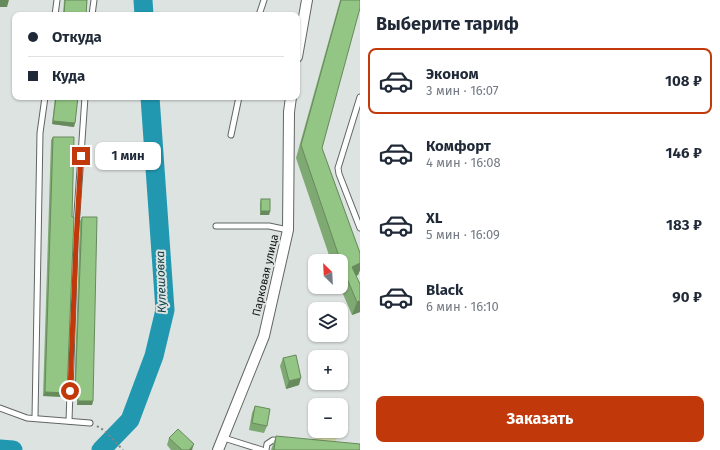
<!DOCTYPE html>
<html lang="ru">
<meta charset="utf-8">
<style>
body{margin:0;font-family:"Fira Sans",sans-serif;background:#f2f2f3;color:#1f2937;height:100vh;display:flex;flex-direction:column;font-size:15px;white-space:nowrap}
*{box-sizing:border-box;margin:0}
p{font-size:13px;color:#747a83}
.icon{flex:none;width:22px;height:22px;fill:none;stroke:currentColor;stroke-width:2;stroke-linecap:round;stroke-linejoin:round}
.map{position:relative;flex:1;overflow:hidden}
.panel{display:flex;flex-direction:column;background:#fff;width:360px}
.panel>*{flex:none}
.banner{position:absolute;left:12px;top:12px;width:288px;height:88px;border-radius:8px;box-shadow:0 1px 3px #0004;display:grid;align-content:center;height:88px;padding:0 16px;background:#fff}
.needle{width:26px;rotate:336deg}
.fabs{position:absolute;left:308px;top:254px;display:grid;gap:8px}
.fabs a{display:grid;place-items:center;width:40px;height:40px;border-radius:8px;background:#fff;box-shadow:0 1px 3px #0004;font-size:20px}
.end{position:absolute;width:18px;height:18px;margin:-9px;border:5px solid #c1390a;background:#fff;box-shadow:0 0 0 2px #fff}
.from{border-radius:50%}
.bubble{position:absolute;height:28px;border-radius:8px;background:#fff;box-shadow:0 1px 3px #0004;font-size:13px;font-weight:700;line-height:28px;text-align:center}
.banner b{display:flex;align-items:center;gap:14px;height:38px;font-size:15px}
.banner b+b{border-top:1px solid #e0e1e3}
.banner i{width:10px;height:10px;background:#1f2937}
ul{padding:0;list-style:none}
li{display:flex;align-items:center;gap:12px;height:66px;margin:0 8px 6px;padding:0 8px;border:2px solid transparent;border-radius:8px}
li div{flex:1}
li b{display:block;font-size:15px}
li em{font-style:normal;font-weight:700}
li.current{border-color:#c1390a}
li>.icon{width:36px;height:36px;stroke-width:1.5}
h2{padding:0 16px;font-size:18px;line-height:48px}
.cta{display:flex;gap:8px;margin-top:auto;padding:8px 16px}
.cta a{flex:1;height:46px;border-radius:8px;background:#c1390a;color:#fff;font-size:16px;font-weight:700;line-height:46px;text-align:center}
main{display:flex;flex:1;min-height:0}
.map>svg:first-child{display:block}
.green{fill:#d4d9a6}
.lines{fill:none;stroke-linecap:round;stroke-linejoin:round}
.river{stroke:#2198b0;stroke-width:19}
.service-casing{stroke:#616664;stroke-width:7}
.minor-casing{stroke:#616664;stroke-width:12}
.path{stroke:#7f8381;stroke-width:2;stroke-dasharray:2 3;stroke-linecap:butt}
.service{stroke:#fff;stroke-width:5}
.minor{stroke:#fff;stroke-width:10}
.wall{fill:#7ea972}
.shaded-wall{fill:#678a5c}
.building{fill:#93c584;stroke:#678a5c}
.route{stroke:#c1390a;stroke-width:5}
.labels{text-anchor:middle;stroke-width:4;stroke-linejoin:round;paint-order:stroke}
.street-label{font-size:11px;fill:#0e100f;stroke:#dde3e0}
.water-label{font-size:12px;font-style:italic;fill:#0c3e48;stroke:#dde3e0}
</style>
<main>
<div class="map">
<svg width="360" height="450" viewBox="0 0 360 450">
<rect width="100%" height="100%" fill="#dde3e0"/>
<polygon class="green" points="315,430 315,431 337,431 336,444 314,442"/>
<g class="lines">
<g class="river">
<polyline points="143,0 144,15"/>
<polyline points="0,449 13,450"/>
<polyline points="101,450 130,420 154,356 165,310 150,97"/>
</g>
<defs>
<g id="service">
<polyline points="55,15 57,0"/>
<polyline points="92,15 94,0"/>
<polyline points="259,15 264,0"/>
<polyline points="360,97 338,168 339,174 360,228"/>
<polyline points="231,135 239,97"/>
<polyline points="216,226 269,226 288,230"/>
<polyline points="0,408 27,418 90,423"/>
<polyline points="35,418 40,133 45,97"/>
<polyline points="69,421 75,242 85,97"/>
<polyline points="224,438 262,450"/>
<polyline points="266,450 267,444 273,440 280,441"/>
</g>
<g id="minor">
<polyline points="297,57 307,0"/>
<polyline points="218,450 264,336 288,230 289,112 291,97"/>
</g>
</defs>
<use href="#service" class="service-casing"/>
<use href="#minor" class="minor-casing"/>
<polyline class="path" points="97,426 105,431 123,450"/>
<use href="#service" class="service"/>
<use href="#minor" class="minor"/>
</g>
<g class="wall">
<polygon points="64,0 87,0 86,15 63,15"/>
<polygon points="340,0 360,0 322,148 360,253 360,270 358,275 356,276 360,284 360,312 352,315 340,287 341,287 341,261 331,261 296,158"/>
<polygon points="55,97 78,97 74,127 52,124"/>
<polygon points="53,137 67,393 66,397 43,396 51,140"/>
<polygon points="261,199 270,211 269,215 260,215 260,203"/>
<polygon points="82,217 93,401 92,405 77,405 77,397 74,397 80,221"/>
<polygon points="283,358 299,385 286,389 280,366"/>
<polygon points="255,406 267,426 264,433 249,430 252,413"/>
<polygon points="276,436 360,450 271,450"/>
<polygon points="169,438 192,450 171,450 167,445"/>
</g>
<g class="shaded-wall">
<polygon points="0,0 9,0 7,7 0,7"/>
<polygon points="53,121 75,123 74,127 52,124"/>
<polygon points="261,211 270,211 269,215 260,215"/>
<polygon points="360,263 360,270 358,275 347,280 352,267"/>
<polygon points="360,301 360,312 352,315 357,302"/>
<polygon points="301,378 299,385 286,389 289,381"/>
<polygon points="45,392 67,393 66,397 43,396"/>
<polygon points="75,393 78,393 77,397 74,397"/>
<polygon points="78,401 93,401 92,405 77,405"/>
<polygon points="194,444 192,450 189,450"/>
</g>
<g class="building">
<polygon points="65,0 87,0 86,15 64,15"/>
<polygon points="341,0 360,0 360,8 322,148 360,253 360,263 352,267 360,284 360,301 357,302 345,274 301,145"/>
<polygon points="56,97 78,97 75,123 53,121"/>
<polygon points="53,137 74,137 72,217 74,217 67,393 45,392"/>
<rect x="261" y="199" width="9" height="12"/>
<polygon points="82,217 97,217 93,401 78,401 78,393 75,393"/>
<polygon points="296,355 301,378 289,381 283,358"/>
<polygon points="255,406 270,409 267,426 252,423"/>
<polygon points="178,429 194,444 189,450 182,450 169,438"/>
<polygon points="276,436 360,444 360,450 274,450"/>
</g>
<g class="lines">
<polyline class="route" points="70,391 76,242 81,156"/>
</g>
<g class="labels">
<g class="street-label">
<text transform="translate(265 275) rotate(-77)" y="4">Парковая улица</text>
</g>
<g class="water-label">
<text transform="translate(161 282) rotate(-92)" y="4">Кулешовка</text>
</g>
</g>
</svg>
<div class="fabs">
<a><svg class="needle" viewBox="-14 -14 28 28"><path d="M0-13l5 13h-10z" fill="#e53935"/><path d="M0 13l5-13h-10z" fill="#747a83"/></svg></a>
<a><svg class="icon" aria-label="layers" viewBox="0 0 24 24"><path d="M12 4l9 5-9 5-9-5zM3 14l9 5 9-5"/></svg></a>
<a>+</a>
<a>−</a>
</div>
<i class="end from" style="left:70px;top:391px"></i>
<i class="end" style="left:81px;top:156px"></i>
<div class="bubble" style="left:95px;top:142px;width:66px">1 мин</div>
<div class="banner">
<b><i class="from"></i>Откуда</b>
<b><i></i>Куда</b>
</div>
</div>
<section class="panel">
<h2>Выберите тариф</h2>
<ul>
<li class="current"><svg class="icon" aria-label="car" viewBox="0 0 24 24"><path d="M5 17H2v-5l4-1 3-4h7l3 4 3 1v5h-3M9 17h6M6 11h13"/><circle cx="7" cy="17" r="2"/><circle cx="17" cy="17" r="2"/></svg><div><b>Эконом</b><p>3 мин · 16:07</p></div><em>108 ₽</em></li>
<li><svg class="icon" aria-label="car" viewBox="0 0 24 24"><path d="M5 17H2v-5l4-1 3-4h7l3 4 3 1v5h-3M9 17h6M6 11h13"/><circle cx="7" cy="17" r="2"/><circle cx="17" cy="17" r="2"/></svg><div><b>Комфорт</b><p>4 мин · 16:08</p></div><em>146 ₽</em></li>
<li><svg class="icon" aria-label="car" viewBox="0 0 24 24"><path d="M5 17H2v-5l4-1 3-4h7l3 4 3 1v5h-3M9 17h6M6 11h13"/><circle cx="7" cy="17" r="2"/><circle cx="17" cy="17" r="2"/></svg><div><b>XL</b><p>5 мин · 16:09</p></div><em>183 ₽</em></li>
<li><svg class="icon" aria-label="car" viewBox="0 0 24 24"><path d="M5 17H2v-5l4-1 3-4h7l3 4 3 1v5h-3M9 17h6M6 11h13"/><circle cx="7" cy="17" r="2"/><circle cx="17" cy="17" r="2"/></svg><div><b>Black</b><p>6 мин · 16:10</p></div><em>90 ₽</em></li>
</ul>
<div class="cta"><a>Заказать</a></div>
</section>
</main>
